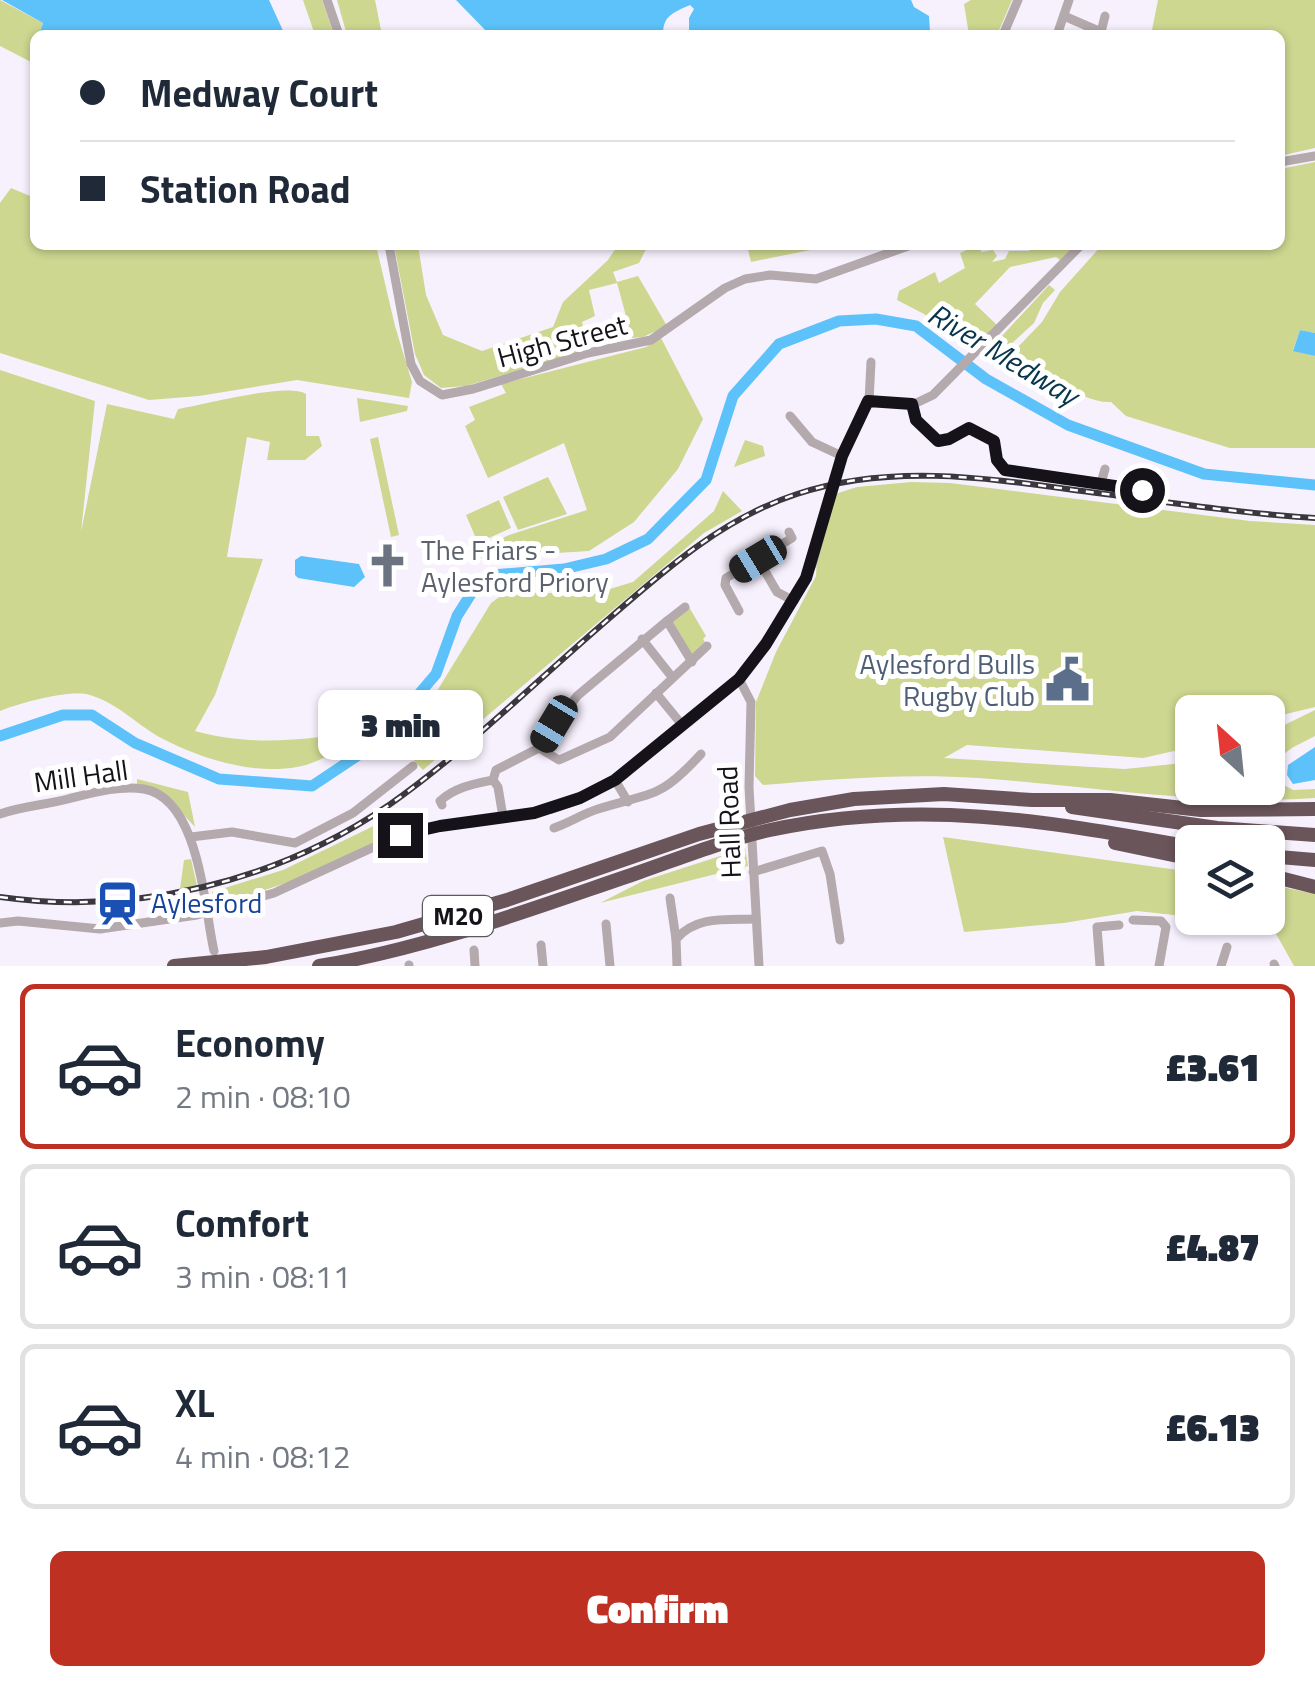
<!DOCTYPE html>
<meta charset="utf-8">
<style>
body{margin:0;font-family:"Titillium Web",sans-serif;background:#f2f2f3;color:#1f2937;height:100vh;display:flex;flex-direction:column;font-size:38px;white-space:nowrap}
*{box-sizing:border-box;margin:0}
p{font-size:32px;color:#747a83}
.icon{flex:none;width:55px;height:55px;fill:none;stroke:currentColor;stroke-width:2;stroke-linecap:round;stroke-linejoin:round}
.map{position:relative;height:966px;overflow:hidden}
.drawer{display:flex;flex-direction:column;background:#fff;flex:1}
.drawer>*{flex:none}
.guide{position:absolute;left:30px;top:30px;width:1255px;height:220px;border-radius:15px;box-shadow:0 2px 8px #0004;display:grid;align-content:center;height:220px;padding:0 50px;background:#fff}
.needle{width:65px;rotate:333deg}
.controls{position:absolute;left:1175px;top:695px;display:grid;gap:20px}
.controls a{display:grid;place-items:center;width:110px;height:110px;border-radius:15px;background:#fff;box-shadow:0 2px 8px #0004;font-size:50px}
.end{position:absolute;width:45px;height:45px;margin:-22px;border:12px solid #151219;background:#fff;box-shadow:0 0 0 5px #fff}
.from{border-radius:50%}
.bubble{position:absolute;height:70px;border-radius:15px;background:#fff;box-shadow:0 2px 8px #0004;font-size:32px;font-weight:800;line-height:70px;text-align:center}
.car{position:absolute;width:30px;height:60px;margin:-30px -15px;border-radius:12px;box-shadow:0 0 8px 2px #0007;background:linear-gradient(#222 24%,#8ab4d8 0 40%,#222 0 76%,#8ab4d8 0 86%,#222 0)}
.guide b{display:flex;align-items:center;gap:35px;height:95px;font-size:38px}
.guide b+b{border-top:2px solid #e0e1e3}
.guide i{width:25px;height:25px;background:#1f2937}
ul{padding:18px 0 0;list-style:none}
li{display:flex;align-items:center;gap:30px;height:165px;margin:0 20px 15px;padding:0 30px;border:5px solid #e0e1e3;border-radius:15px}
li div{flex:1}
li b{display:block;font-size:38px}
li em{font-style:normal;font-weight:800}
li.selected{border-color:#bd3022}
li>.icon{width:90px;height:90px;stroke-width:1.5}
.action{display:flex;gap:20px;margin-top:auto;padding:20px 50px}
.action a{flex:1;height:115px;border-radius:15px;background:#bd3022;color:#fff;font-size:40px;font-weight:800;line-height:115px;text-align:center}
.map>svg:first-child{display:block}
.green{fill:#cdd790}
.water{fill:#5cc2f9}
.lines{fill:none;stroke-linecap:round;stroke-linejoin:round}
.river{stroke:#5cc2f9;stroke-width:11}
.minor{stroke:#b4a9ac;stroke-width:9}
.highway{stroke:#6a555a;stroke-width:14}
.rail-casing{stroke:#3a373f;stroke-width:6}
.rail{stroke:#fff;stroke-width:2.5;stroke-dasharray:8;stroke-linecap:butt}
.route{stroke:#151219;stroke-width:12}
.labels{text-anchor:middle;stroke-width:10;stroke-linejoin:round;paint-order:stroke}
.shield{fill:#fff;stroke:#5b595e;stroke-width:2.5}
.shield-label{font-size:25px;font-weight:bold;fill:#151219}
.street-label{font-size:28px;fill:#151219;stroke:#fff}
.worship-label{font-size:28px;fill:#5b616d;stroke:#fff;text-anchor:start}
.service-label{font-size:28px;fill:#4e5e75;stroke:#fff;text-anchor:end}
.transit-label{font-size:28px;fill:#164399;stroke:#fff;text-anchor:start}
.water-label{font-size:30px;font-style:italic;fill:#07354b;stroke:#fff}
</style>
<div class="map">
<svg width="1315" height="966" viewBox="0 0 1315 966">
<rect width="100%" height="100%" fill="#f7f1fe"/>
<g class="green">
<polygon points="0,0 43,23 39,35 35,35 35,64 0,46"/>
<polygon points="303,0 322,0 334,35 315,35"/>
<polygon points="337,0 375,0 382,35 347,35"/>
<polygon points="971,0 1012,0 997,35 969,35 964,4"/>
<polygon points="1158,0 1315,0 1315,148 1280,156 1280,35 1151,35"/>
<path d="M 1315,162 L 1315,333 L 1300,330 L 1293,350 L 1315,356 L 1315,448 L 1230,448 L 1126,416 L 1111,402 C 1081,404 1038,368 1015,350 L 1042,322 L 1060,292 L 1102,245 L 1280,245 L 1280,169 Z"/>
<polygon points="11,188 35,198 35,245 376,245 395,326 412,382 409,398 297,380 199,396 149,400 0,353 0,203"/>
<polygon points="394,245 418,245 426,295 443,335 482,351 553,327 563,302 608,260 618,245 648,245 639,263 613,272 617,282 638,276 667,326 643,337 632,338 617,283 589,290 595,316 582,322 588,349 466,386 441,388 424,375 415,354"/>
<polygon points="747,245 835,245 751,262"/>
<polygon points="1034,245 1071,248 1075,245 1060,260 1056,257 1010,267 975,304 997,325 973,350 924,314 897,300 899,291 935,272 939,283 965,268 960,253 976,246 982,252 993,250 997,256 992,262 1005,259 1009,251 1029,251"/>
<polygon points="1049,285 1055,290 1043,303 1034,323 1009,346 1001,337"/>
<polygon points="661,338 703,419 678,469 634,522 589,551 475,558 473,552 509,535 587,510 564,443 488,478 465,426 475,420 469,407 506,393 501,384 646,347"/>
<path d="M 0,370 L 95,401 L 81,532 L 107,404 L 174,419 L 178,409 C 204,405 286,382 306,394 L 306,436 L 319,436 L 322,446 L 305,460 L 267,460 L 270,442 L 247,437 L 227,557 L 263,559 L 215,695 L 195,731 C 255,748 313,739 373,729 C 349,742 325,762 297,767 C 253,775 202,759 163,739 C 138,726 118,703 90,695 C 70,689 20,703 0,711 Z"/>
<polygon points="357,398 408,406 407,411 360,422"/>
<polygon points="378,437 399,535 391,537 370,439"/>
<polygon points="745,440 763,446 765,456 734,467"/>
<polygon points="548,477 567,514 518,530 503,497"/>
<path d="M 911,482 L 950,483 L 1250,521 L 1315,525 L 1315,707 L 1282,715 L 1268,723 L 1268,712 L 1192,712 L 1192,747 L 1143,758 L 967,745 L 944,758 L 1125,769 L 1192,762 L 1192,788 L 1268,788 L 1268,733 L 1315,710 L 1315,736 C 1291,749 1271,753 1282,784 L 1293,790 L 1315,789 L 1315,798 C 1201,806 1091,786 978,778 C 906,773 834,779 763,785 L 755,776 L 756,702 L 776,652 L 816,576 L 817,557 L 832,495 L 857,487 Z"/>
<polygon points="723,491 742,511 704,533 423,770 402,748 491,603 506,592 593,594 633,582 714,511"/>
<polygon points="499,500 511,528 478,543 466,515"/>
<polygon points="689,607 706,636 703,639 705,642 692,656 672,622"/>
<polygon points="137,779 188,792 195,827 165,795 137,784"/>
<polygon points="392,817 399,833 292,881 219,905 212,897 212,892 283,870"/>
<polygon points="943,837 1192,872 1192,917 1137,911 1064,923 964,932"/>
<polygon points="745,848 748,866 600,903 643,881"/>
<polygon points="191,859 197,886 180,889 184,860"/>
<polygon points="1268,884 1315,894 1315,966 1294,966 1275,932 1274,901 1268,898"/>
</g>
<g class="water">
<polygon points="2,0 269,0 285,35 39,35 43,23"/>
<path d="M 456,0 L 911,0 L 914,7 L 929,16 L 930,32 L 927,35 L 672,35 L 689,31 L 689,18 L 694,9 L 690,5 C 672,13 663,16 663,35 L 490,35 Z"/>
<polygon points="1300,330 1315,333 1315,356 1293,351"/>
<polygon points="301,556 359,564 365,577 354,587 298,578 295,575 295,560"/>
<polygon points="1315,747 1315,780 1293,784 1287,775 1288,765"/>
</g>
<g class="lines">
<polyline class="river" points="0,736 63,715 92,715 135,743 219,779 312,786 378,742 436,674 457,616 476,586 492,575 564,569 606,559 648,539 706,480 733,396 779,344 839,321 876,319 916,326 986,379 1068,425 1204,474 1315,485"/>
<g class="minor">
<polyline points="327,0 339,35"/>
<polyline points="1064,16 1101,32 1100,35"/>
<polyline points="1101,32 1105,16"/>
<polyline points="1003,35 1018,0"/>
<polyline points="1057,35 1069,0"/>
<polyline points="1280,162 1315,156"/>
<polyline points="389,245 411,364 420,381 442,395 473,389 588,353 651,340 725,288 745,279 770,275 816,279 911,245"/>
<polyline points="869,401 912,405 933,395 1081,245"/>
<polyline points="912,405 915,421 937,441 949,439 969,428 994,441 997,461 1005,469 1101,483 1105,469"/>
<polyline points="790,416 812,442 842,456"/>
<polyline points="1101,483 1142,490 1145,482"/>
<polyline points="758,559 777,592 794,601"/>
<polyline points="739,611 725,585 726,578 792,538 789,532"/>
<polyline points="667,621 685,607"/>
<polyline points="642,639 672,677"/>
<polyline points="739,679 751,702 749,787 759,966"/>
<polyline points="656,693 683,726"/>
<polyline points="539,748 559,760 610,737 707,646"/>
<polyline points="615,780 628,802"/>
<path d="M 442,805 L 440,801 C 455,787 474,784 493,780"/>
<path d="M 0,814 C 22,806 45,805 68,799 C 92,793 119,785 144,789 C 200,799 204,908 214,951"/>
<polyline points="503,817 498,787 493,780 496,770 539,748 577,696 667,621 692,662"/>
<path d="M 554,828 C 569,823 582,814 598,809 C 652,792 659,800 701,754"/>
<polyline points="191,837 232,832 295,843 353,813 413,766"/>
<polyline points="753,872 822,851 830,874 840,940"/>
<polyline points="670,898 676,939"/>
<polyline points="1133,920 1161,921 1166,927 1159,966"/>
<polyline points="0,923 18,921 100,929 197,915 274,893 400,835 440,826 552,809 581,799 615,780 739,679 794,601 812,565 842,456 869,401 871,362"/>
<polyline points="606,924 610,966"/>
<polyline points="541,945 543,966"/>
<polyline points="474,950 475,966"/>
<polyline points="1274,964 1275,966"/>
<polyline points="409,965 409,966"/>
<path d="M 677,966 L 676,939 C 697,915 727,920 756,919"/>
<polyline points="1100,966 1097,927 1119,925"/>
<polyline points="1221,966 1227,947"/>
</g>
<g class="highway">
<polyline points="1072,807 1217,828 1315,835"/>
<polyline points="1115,843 1192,859"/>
<polyline points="1268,856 1315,860"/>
<polyline points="1268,875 1315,887"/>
<polyline points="174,966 266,957 396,932 507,900 699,834 790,810 854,799 944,794 1032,800 1110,800 1201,810 1315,809"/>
<path d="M 319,966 C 429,948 534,908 640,872 C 683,857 726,840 770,830 C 919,798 1046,821 1192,847"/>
</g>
<defs>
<path id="rail" d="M 0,897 C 136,916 276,882 389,805 C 463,753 529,688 597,629 C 658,576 718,520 797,494 C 888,464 981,477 1074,490 C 1154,500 1234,513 1315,518"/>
</defs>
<use href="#rail" class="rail-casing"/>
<use href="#rail" class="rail"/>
</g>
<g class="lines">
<polyline class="route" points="400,835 440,826 534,813 580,798 615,780 739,679 766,644 806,578 842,456 868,401 912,404 916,420 938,441 949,439 969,428 994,441 997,460 1005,470 1142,490"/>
</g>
<defs>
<symbol id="church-bare" viewBox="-9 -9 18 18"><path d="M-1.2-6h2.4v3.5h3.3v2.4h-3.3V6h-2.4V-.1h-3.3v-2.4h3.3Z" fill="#6b7280" stroke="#fff" stroke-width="2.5" paint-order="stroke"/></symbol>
<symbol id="civic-bare" viewBox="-9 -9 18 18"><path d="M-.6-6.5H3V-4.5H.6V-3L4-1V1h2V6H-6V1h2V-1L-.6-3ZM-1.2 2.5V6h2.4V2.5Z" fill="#5c6f8a" stroke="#fff" stroke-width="2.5" paint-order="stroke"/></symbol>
<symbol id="station-bare" viewBox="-9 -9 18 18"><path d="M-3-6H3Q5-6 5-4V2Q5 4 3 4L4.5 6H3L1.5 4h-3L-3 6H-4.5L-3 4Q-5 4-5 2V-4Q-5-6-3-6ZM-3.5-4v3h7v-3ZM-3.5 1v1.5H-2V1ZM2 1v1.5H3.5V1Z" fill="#1a4fb4" stroke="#fff" stroke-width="2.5" paint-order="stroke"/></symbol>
</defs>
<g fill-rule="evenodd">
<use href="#church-bare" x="356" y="534" width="63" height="63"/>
<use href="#civic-bare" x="1036" y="648" width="63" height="63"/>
<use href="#station-bare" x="86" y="872" width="63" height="63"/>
</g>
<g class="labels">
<rect class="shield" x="423" y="896" width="70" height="40" rx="8"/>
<g class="shield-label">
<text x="458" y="925">M20</text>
</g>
<g class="street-label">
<text transform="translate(562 341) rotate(-15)" y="10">High Street</text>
<text transform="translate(81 776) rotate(-8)" y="10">Mill Hall</text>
<text transform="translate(729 822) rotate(-92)" y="10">Hall Road</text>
</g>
<g class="worship-label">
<text x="421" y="560">The Friars -<tspan x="421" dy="32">Aylesford Priory</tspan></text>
</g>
<g class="service-label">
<text x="1035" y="674">Aylesford Bulls<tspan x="1035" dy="32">Rugby Club</tspan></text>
</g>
<g class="transit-label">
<text x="151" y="913">Aylesford</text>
</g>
<g class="water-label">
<text transform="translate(1003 355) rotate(31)" y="10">River Medway</text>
</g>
</g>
</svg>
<div class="controls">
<a><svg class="needle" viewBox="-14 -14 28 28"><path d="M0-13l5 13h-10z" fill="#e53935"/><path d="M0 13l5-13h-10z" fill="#747a83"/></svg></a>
<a><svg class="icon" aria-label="layers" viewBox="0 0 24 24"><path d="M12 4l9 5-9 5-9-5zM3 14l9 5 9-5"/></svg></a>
</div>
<i class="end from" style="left:1142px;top:490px"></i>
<i class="end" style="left:400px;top:835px"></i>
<div class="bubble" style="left:318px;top:690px;width:165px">3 min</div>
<i class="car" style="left:758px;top:559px;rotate:239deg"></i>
<i class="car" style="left:554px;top:724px;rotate:211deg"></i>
<div class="guide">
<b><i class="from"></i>Medway Court</b>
<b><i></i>Station Road</b>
</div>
</div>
<section class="drawer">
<ul>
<li class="selected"><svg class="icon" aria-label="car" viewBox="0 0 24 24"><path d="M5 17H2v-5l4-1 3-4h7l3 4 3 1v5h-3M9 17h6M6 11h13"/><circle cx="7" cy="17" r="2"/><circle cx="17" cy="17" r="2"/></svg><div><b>Economy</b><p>2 min · 08:10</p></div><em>£3.61</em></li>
<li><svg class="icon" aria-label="car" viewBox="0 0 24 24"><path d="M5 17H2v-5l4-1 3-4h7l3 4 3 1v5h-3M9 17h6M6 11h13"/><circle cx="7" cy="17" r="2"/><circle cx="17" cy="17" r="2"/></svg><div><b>Comfort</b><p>3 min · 08:11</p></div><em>£4.87</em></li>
<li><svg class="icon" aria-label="car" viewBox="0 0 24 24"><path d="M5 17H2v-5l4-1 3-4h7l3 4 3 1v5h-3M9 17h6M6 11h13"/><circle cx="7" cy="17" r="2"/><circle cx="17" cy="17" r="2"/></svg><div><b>XL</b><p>4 min · 08:12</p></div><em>£6.13</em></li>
</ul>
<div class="action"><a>Confirm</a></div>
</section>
